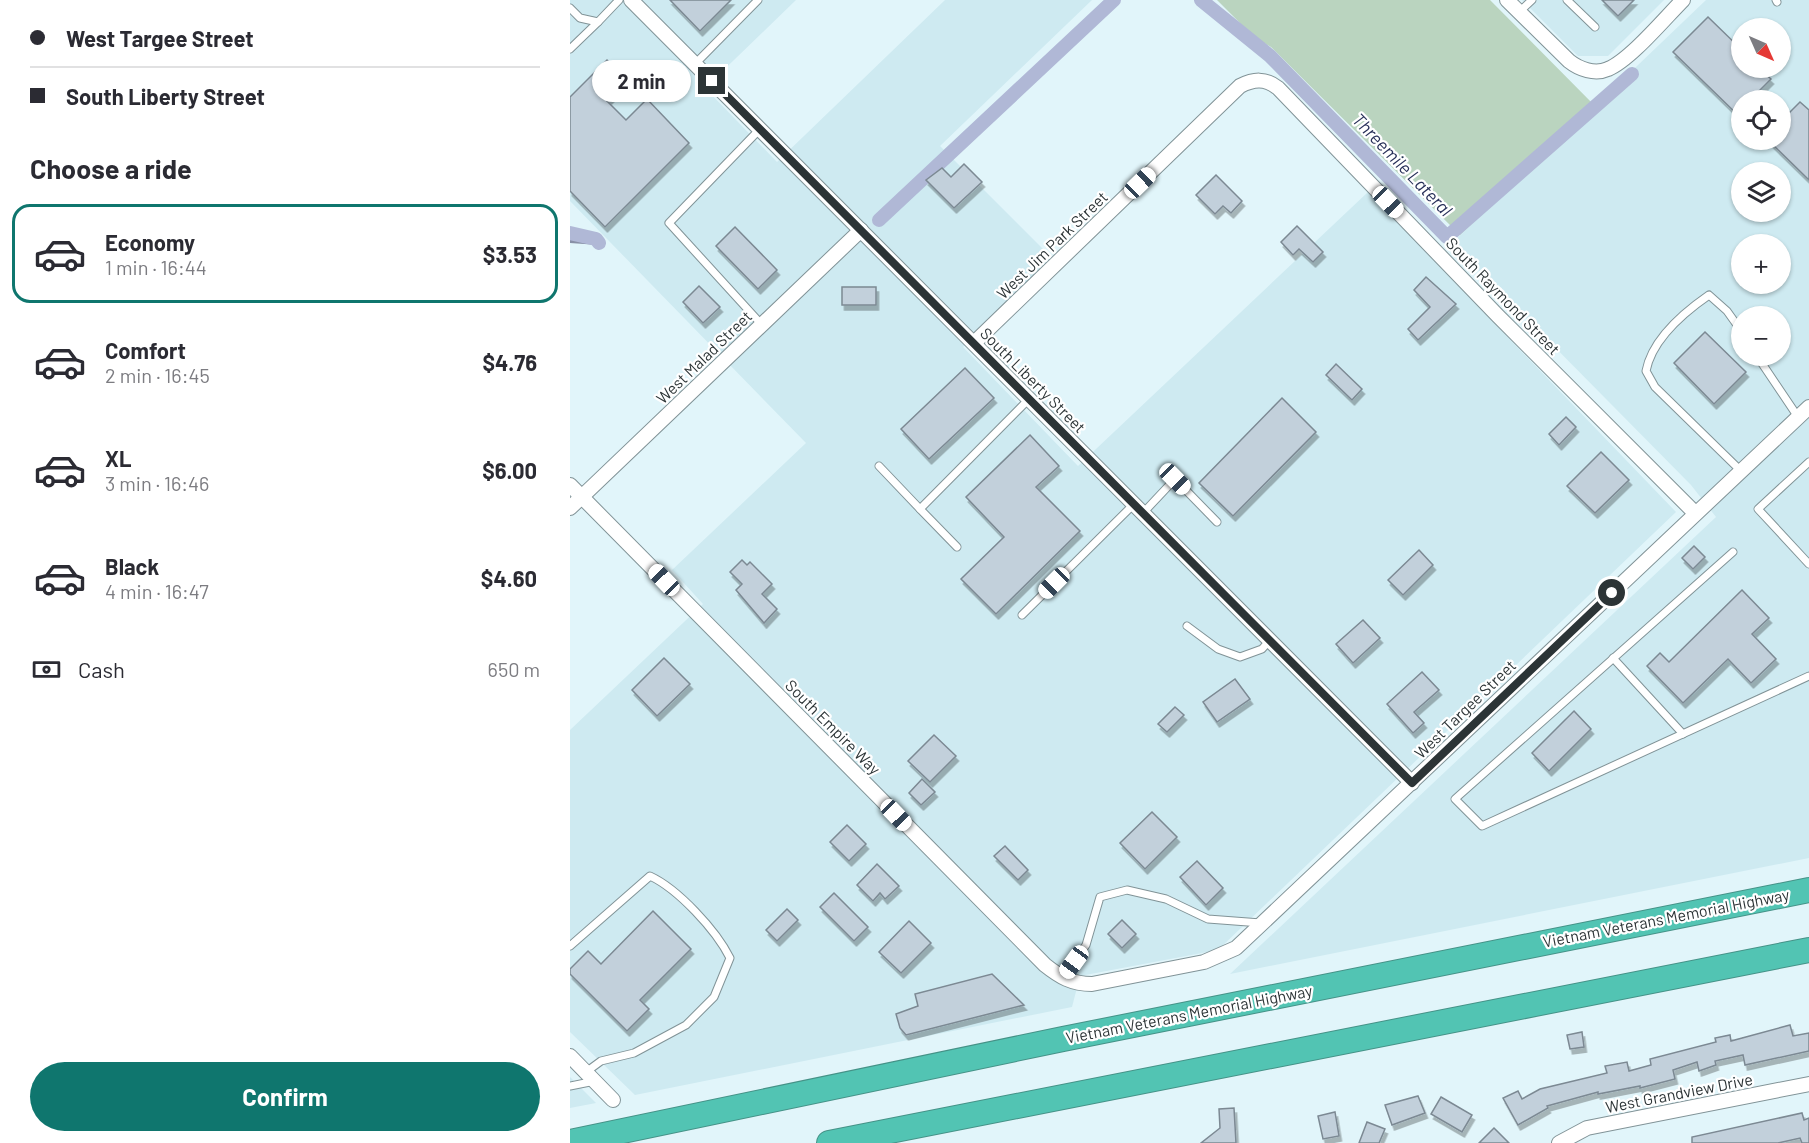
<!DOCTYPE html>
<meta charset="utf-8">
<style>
body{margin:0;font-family:Barlow,sans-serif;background:#f2f2f3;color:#2b2b33;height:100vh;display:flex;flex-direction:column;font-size:22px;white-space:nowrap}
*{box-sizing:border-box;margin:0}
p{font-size:20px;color:#7c7c81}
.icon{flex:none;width:33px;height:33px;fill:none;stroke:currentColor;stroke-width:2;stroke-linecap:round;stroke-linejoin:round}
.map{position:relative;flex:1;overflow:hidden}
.panel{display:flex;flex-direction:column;background:#fff;width:570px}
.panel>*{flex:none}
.hud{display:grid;align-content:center;height:132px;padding:0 30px;background:#fff}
.needle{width:39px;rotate:135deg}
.fabs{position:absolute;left:1161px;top:18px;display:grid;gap:12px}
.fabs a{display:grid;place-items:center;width:60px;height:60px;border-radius:50%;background:#fff;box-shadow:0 2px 4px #0004;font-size:30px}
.end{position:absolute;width:27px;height:27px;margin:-14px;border:8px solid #2c3436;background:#fff;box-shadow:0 0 0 3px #fff}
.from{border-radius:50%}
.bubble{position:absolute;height:42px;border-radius:21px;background:#fff;box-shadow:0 2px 4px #0004;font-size:20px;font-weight:700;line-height:42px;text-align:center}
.car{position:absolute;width:18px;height:36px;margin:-18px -9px;border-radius:8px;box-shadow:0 0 4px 2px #0007;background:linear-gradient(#fff 24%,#345 0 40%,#fff 0 76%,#345 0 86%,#fff 0)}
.hud b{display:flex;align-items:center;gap:21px;height:57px;font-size:22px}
.hud b+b{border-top:2px solid #e1e1e2}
.hud i{width:15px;height:15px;background:#2b2b33}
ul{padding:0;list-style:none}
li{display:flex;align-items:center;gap:18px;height:99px;margin:0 12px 9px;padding:0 18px;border:3px solid transparent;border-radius:18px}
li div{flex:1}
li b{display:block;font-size:22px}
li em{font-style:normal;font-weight:700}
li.current{border-color:#0f766e}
li>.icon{width:54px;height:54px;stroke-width:1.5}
h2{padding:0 30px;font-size:27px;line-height:72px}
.pay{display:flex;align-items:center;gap:15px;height:66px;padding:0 30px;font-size:22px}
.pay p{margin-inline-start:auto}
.action{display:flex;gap:12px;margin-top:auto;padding:12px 30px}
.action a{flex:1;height:69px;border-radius:36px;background:#0f766e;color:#fff;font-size:24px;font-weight:700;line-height:69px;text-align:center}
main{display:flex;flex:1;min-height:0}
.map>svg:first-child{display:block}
.built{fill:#ceeaf1;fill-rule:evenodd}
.green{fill:#bad4bf}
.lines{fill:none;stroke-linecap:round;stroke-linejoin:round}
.stream{stroke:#8890a6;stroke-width:4}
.canal{stroke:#b0b8d6;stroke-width:14}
.building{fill:#c2d0db;stroke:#7c8993;stroke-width:1.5;filter:url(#shadow)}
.lane-casing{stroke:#819397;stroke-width:9}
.street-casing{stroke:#819397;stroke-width:16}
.highway-casing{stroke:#459287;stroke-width:26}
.lane{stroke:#fff;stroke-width:7}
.street{stroke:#fff;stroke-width:14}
.highway{stroke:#52c4b3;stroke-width:24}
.route{stroke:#2c3436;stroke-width:8}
.labels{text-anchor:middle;stroke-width:4.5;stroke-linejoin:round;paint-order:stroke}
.street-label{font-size:16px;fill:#2c3436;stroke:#fff}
.water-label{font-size:18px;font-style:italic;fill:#283059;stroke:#fff}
</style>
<main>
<section class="panel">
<div class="hud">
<b><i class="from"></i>West Targee Street</b>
<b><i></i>South Liberty Street</b>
</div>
<h2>Choose a ride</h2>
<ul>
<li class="current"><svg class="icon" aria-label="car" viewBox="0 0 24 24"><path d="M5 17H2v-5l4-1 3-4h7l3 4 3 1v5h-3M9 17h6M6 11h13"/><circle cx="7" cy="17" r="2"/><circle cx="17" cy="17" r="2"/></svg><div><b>Economy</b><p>1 min · 16:44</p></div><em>$3.53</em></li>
<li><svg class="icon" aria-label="car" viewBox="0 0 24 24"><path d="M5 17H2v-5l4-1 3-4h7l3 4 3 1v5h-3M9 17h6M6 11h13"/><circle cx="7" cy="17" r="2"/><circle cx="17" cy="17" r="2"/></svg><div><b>Comfort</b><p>2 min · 16:45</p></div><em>$4.76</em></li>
<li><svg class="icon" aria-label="car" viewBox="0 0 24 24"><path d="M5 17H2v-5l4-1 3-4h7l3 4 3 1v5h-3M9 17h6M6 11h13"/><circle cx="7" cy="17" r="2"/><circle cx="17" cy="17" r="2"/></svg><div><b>XL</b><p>3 min · 16:46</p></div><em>$6.00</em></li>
<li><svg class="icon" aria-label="car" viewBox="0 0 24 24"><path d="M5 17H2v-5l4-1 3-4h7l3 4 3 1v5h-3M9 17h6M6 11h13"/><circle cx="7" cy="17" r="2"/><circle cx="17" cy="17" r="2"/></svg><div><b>Black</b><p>4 min · 16:47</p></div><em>$4.60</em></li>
</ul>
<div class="pay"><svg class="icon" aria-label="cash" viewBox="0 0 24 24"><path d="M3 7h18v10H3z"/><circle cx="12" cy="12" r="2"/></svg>Cash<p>650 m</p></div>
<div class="action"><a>Confirm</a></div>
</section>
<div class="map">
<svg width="1239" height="1143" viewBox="0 0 1239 1143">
<defs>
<filter id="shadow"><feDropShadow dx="2.5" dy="5" stdDeviation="0" flood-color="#0004"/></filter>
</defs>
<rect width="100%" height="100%" fill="#e1f5fa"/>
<g class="built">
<polygon points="0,0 226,0 135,88 207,162 375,0 522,0 370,146 482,258 393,347 508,466 798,192 1106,512 648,950 510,976 502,1007 65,1095 0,1032 0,730 133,604 102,570 236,443 0,201"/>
<polygon points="952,0 1094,0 1038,56 1008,56"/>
<path d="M 1136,0 L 1239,0 L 1239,858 L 660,974 L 1146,517 L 1121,485 L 882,243 ZM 1172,28 L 1210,28 L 1210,68 L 1172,68 ZM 1172,100 L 1210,100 L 1210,140 L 1172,140 ZM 1172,172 L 1210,172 L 1210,212 L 1172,212 ZM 1172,244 L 1210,244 L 1210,284 L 1172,284 ZM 1172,316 L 1210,316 L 1210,356 L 1172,356 Z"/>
<polygon points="0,1077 26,1103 0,1108"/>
</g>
<polygon class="green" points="647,0 920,0 1025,106 890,235 701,47 684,37"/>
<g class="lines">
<polyline class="stream" points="0,241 29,243"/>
<g class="canal">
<polyline points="631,0 700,56 877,237 1062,74"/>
<polyline points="309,220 544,0"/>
<polyline points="0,233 26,239 29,243"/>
</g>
</g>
<g class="building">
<polygon points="100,0 161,0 130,31"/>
<polygon points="1032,0 1064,0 1048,16"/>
<polygon points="1138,17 1172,50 1172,68 1189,68 1201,79 1180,100 1172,100 1172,119 1103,52"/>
<polygon points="37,60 58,81 37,101 56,120 77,99 119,143 35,227 0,191 0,97"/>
<polygon points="1230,102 1239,110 1239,180 1198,140 1210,140 1210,122"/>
<polygon points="394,164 412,182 384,208 356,180 372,168 381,177"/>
<polygon points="646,175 672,201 661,213 653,206 645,214 626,195"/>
<polygon points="727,226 753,252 743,262 729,249 723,255 711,242"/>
<polygon points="165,227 207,270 188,289 146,246"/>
<polygon points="856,277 886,304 848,340 838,329 860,307 844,290"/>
<polygon points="129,286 150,307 133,323 113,302"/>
<rect x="272" y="287" width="34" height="18"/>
<polygon points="1135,332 1176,372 1144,404 1104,363"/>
<polygon points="766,364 792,389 782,400 756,375"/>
<polygon points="395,368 424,398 359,459 331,429"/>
<polygon points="712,398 746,432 663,516 629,483"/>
<polygon points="996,417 1006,427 989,445 979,434"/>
<polygon points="460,435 489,466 466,487 510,531 426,614 391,579 434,537 396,497"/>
<polygon points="1031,452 1059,480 1025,513 997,486"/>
<polygon points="1124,546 1135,557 1123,569 1112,558"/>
<polygon points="849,550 863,565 833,595 818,580"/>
<polygon points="172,560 177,565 180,562 202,584 192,594 207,609 194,623 166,590 172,584 160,572"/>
<polygon points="1172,590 1199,618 1182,634 1206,659 1181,683 1158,659 1113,703 1077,666 1090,653 1099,662"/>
<polygon points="793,620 810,638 783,663 766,644"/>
<polygon points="94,658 120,684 87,716 62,690"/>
<polygon points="852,672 869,690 844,712 854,723 843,733 817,704"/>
<polygon points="665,679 680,699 647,722 633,702"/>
<polygon points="605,707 614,715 597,732 588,724"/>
<polygon points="1004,711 1021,729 979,771 962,753"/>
<polygon points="364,735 386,756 360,782 338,761"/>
<polygon points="352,779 365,792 351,805 339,793"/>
<polygon points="582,812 607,837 575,869 550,843"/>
<polygon points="277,825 296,844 279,861 260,842"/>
<polygon points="435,846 458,870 448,880 424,856"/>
<polygon points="627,861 653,888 636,905 610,877"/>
<polygon points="307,864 329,886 315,899 310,893 303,901 287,885"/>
<polygon points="264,893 298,927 284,941 250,907"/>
<polygon points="217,909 228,920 207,941 196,930"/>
<polygon points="83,911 121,949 70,1000 79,1009 57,1031 0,974 0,969 18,951 31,964"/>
<polygon points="552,920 566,934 552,948 538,934"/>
<polygon points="339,921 361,943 331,973 309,952"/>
<polygon points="422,974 454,1005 336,1035 330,1028 326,1014 348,1006 345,994"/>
<polygon points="1220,1025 1223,1036 1239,1033 1239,1051 1175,1065 1173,1055 1145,1061 1146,1065 1129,1071 1127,1062 1103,1070 1105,1079 1070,1088 1070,1086 1028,1094 1028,1092 977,1106 978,1108 948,1125 933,1098 948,1091 952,1099 970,1089 1037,1073 1035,1066 1057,1062 1059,1071 1081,1065 1080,1059 1146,1042 1145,1038 1160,1035 1161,1041"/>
<polygon points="1012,1032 1014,1047 1000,1049 997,1035"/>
<polygon points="848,1096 855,1113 822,1125 815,1105"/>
<polygon points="871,1097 902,1115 892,1132 861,1114"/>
<polygon points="664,1108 666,1143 631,1143 650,1128 649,1109"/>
<polygon points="765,1112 769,1136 753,1139 748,1116"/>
<polygon points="1232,1113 1234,1120 1239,1118 1239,1143 1232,1143 1230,1138 1208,1143 1122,1143 1122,1137"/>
<polygon points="797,1122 815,1129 809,1143 789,1143"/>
<polygon points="924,1128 939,1143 909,1143"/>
</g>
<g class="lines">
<defs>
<g id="lane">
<polyline points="997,0 1025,27"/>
<polyline points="1206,0 1207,2"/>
<polyline points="0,8 10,18 28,22 49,0"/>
<polyline points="949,12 962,0"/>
<polyline points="0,49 28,22"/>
<polyline points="125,64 188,0"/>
<polyline points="190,129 99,223 192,325"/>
<polyline points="1187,356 1228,417"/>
<polyline points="1239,462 1188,509 1239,564"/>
<polyline points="309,466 350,509 459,399"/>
<path d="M 1171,471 L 1085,387 L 1076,371 C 1082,340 1113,313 1139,295 L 1157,311 L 1172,332"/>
<polyline points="350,509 387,547"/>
<polyline points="573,513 605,479 647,522"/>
<polyline points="1163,552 885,799 912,826 1239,676"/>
<polyline points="452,615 564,504"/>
<polyline points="617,626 648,649 670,657 692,649 700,640"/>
<polyline points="1043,658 1113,734"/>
<path d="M 0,946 L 80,876 C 108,889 146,930 160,958 L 144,997 L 116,1025 L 64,1053 L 31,1061 L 16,1072"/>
<polyline points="492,979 516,945 530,897 557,890 596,899 638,919 691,923"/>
<polyline points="0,1086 25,1081"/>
</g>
<g id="street">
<polyline points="61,0 842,783"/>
<path d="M 937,0 L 999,61 C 1009,69 1025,75 1038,69 C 1060,60 1095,18 1113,0"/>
<path d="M 404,343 L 670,86 C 684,79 695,78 708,88 L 928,316 L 1125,513"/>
<path d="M 0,485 L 475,965 C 490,977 502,984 522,984 L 634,962 L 666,948 L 1239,407"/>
<polyline points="0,508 291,230"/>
<polyline points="0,1056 43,1100"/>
<polyline points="989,1143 1017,1128 1239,1084"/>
</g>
<g id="highway">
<polyline points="0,1142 493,1039 1239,890"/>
<polyline points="259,1143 1239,950"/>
</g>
</defs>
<use href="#lane" class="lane-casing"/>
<use href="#street" class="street-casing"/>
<use href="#highway" class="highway-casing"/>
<use href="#lane" class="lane"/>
<use href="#street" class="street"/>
<use href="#highway" class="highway"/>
</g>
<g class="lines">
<polyline class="route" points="142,81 842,783 1042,593"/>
</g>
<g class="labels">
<g class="street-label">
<text transform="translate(482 245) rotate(-44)" y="6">West Jim Park Street</text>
<text transform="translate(933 296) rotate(46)" y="6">South Raymond Street</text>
<text transform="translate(134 357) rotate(-44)" y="6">West Malad Street</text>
<text transform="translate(463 380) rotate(45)" y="6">South Liberty Street</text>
<text transform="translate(895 709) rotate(-44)" y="6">West Targee Street</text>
<text transform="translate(263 727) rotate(45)" y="6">South Empire Way</text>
<text transform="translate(1096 918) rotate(-11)" y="6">Vietnam Veterans Memorial Highway</text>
<text transform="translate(619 1014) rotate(-11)" y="6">Vietnam Veterans Memorial Highway</text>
<text transform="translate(1109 1093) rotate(-11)" y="6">West Grandview Drive</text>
</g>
<g class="water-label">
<text transform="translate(832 165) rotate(46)" y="6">Threemile Lateral</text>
</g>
</g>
</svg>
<div class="fabs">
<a><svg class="needle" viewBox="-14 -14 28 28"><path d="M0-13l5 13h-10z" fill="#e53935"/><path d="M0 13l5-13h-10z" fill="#7c7c81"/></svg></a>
<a><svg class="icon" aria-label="locate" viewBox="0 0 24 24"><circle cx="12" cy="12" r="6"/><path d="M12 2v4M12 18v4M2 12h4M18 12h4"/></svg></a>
<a><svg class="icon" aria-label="layers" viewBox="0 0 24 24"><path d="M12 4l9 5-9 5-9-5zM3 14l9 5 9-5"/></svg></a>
<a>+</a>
<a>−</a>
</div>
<i class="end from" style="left:1042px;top:593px"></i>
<i class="end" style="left:142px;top:81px"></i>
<div class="bubble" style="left:22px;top:60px;width:99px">2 min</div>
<i class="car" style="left:570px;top:183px;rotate:46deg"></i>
<i class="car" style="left:818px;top:202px;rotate:136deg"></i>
<i class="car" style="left:605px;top:479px;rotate:135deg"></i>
<i class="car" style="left:94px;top:580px;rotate:316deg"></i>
<i class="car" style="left:484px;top:583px;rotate:225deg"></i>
<i class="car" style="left:326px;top:815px;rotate:136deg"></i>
<i class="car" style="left:504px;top:962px;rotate:216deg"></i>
</div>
</main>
